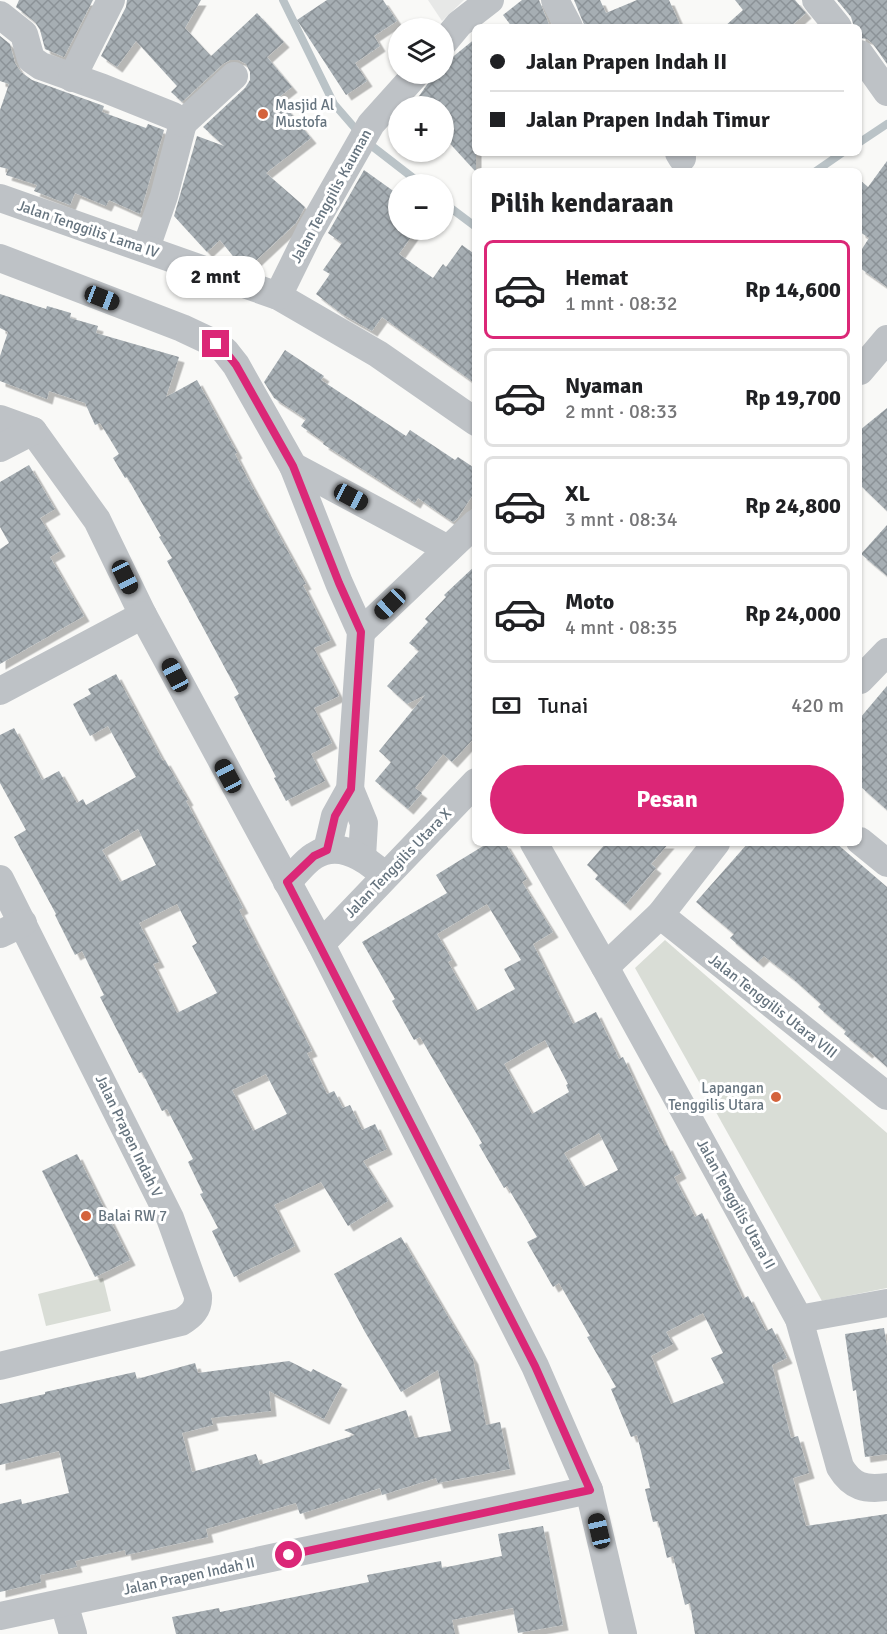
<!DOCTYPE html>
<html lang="id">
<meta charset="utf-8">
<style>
body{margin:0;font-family:Signika,sans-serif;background:#f6f6f6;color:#202124;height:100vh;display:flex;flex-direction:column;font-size:22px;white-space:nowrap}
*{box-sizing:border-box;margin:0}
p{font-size:20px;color:#757577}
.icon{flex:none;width:33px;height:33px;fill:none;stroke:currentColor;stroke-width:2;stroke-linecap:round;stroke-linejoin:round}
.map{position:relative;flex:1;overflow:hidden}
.details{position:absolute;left:472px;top:168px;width:390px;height:678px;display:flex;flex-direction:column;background:#fff;border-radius:9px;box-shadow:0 2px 4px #0004}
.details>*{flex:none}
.banner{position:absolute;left:472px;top:24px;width:390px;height:132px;border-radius:9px;box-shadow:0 2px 4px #0004;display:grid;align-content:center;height:132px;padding:0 18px;background:#fff}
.buttons{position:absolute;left:388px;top:18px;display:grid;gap:12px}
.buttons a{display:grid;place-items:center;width:66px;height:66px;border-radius:50%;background:#fff;box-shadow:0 2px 4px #0004;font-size:30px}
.end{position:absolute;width:27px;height:27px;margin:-14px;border:8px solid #db2777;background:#fff;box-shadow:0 0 0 3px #fff}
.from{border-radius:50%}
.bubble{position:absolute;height:42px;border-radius:21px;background:#fff;box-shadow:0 2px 4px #0004;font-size:20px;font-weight:800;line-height:42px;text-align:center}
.car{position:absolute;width:18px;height:36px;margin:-18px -9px;border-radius:8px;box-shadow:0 0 4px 2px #0007;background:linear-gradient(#222 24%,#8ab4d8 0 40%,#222 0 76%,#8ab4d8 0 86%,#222 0)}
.banner b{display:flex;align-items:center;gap:21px;height:57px;font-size:22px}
.banner b+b{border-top:2px solid #e0e0e0}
.banner i{width:15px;height:15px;background:#202124}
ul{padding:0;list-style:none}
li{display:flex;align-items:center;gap:18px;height:99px;margin:0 12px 9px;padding:0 6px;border:3px solid #e0e0e0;border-radius:9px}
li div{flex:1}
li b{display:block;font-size:22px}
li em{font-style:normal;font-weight:800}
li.on{border-color:#db2777}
li>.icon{width:54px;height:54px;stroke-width:1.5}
h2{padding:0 18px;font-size:27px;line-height:72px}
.pay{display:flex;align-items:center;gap:15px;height:66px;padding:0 18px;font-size:22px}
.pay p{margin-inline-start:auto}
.cta{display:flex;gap:12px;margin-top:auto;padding:12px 18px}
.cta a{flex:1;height:69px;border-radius:36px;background:#db2777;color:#fff;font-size:24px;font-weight:800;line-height:69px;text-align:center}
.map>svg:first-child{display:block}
.built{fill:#e7e8e7}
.grass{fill:#d9ddd6}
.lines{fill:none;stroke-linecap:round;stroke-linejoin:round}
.stream{stroke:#bac3c7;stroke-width:8}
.building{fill:url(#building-cross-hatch);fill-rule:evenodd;filter:url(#shadow)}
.minor{stroke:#bec2c6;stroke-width:28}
.route{stroke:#db2777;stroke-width:8}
.poi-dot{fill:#d4633c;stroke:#fff;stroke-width:2}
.labels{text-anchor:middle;stroke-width:6;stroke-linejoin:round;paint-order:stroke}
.poi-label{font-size:15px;fill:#66747f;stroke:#fff;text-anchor:start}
.street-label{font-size:15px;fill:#66747f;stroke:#fff}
</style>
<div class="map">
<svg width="887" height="1634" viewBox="0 0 887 1634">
<defs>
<pattern id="building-cross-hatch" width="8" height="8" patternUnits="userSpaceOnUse" patternTransform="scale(1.5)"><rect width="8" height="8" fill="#a6aeb3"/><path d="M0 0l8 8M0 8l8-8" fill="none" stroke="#8b9297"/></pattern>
<filter id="shadow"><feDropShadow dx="5.5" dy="5.5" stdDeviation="0" flood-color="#0004"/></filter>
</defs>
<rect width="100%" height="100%" fill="#f9f9f7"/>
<polygon class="built" points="428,0 464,0 442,21"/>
<g class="grass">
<polygon points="665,940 887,1133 887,1288 822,1301 635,968"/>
<polygon points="103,1278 111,1311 46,1326 38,1294"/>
</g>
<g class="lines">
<g class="stream">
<polyline points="283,0 334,104 360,134"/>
<polyline points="860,142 887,124"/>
<polyline points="368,143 421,184"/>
<polyline points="816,171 842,153"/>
<polyline points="444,203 476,227"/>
</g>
</g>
<g class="building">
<polygon points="19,0 93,0 64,57 45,49 40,30 35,22 16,7"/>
<polygon points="127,0 201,0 185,28 211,56 257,13 284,42 267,57 292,87 278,98 311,138 266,173 305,207 296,223 248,268 241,266 220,240 207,252 174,216 197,136 224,146 203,127 245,88 250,80 250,72 246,64 239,60 230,60 223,64 182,102 171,92 177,86 136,41 117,67 101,56 126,7"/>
<polygon points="327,0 383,0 397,21 374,36 380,46 355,63 367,81 346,95 297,20"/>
<polygon points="522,0 539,0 550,27 512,27 503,15"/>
<polygon points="574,0 600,0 606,13 637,0 669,0 681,27 585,27"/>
<polygon points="735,0 795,0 806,13 790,27 724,27 743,10"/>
<polygon points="837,0 887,0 887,64 873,44 867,39 860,38 860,27 854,27 851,17"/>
<polygon points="0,36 10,44 15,63 21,72 32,80 104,106 102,112 146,128 148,124 164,130 140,214 109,200 106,206 75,193 70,205 34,191 37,185 6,175 8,169 0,167 0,110 9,84 0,81"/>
<polygon points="476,38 476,172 444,137 444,106 412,106 431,79 438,74 444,74 444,64"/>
<polygon points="887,161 887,287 860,268 860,252 869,238 860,232 860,180 868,187"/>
<polygon points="364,170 399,195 399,230 416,230 399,254 433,278 443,264 446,267 462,245 476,255 476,384 382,317 372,331 342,314 316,294 330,274 323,270 342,243 328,233"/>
<polygon points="0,294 46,309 47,306 71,313 70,318 98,326 96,333 179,357 166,397 197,380 237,453 235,454 249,481 306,584 303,585 331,640 314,648 339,696 314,708 332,743 311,754 325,781 286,801 274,778 276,777 234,697 239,694 167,561 172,558 159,537 161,536 127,477 125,478 113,458 119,454 100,423 95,425 85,403 49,391 47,399 0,381 0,356 8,332 0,328"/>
<polygon points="285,350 324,376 321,380 406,436 410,430 455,460 458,457 476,469 476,490 457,519 453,522 418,498 415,503 323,444 324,442 301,426 306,419 274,398 264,382"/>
<polygon points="887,408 887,511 860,485 860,430"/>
<polygon points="29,465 55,509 40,518 60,551 50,557 84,616 0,664 0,549 9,543 0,527 0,482"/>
<polygon points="887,525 887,576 861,554"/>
<polygon points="476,565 476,736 452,762 443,754 415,788 422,793 408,809 375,781 391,762 379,751 425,695 407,704 387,686 419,651 409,643 428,622 425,619 446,597 444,595"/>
<path d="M 116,674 L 163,761 L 165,760 L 188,800 L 186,801 L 243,908 L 239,910 L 312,1051 L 307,1053 L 327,1094 L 334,1091 L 343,1108 L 350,1105 L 362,1130 L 375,1124 L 387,1149 L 363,1161 L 388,1201 L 348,1226 L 321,1182 L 274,1205 L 295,1246 L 234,1277 L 212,1231 L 218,1228 L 200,1194 L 203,1193 L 188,1162 L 193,1159 L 167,1109 L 162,1111 L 142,1072 L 139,1073 L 100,997 L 104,995 L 82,951 L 75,955 L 55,915 L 56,914 L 14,837 L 26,830 L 0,783 L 0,735 L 14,728 L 42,780 L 59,771 L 77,803 L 83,799 L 86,805 L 136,777 L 108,726 L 90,736 L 73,704 L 91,694 L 88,689 ZM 138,829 L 156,865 L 120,882 L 102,850 ZM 177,904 L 197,943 L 192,946 L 217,993 L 177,1013 L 153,964 L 159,962 L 139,923 ZM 266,1074 L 287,1114 L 253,1131 L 232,1090 Z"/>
<polygon points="887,686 887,810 860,786 860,718"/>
<path d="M 488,843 L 505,843 L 527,879 L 522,882 L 553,932 L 533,944 L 573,1024 L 596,1012 L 619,1059 L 623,1057 L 665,1146 L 667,1145 L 681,1173 L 674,1177 L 695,1217 L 702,1213 L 743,1299 L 748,1296 L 766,1331 L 772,1328 L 787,1358 L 772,1365 L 791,1438 L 798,1436 L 809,1473 L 793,1478 L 806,1526 L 887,1514 L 887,1634 L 695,1634 L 690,1603 L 685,1605 L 673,1556 L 667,1558 L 658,1521 L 653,1522 L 645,1489 L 650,1488 L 637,1435 L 631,1437 L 611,1389 L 616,1387 L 587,1337 L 590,1336 L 559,1283 L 553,1287 L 527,1242 L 537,1237 L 507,1186 L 504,1188 L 479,1145 L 482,1143 L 420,1037 L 414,1040 L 392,1001 L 395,999 L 362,942 L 447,893 L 436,875 ZM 487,904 L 521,960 L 504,969 L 515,989 L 476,1011 L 448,962 L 452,960 L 437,934 ZM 545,1040 L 568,1084 L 566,1085 L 569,1092 L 532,1114 L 504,1064 ZM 599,1133 L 618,1170 L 584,1187 L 564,1153 ZM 703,1313 L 723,1353 L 711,1358 L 724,1383 L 671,1404 L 651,1356 L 673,1344 L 666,1332 Z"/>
<polygon points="606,843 669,843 651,864 656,868 625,905 595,879 598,875 587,865"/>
<polygon points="748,843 836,843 887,887 887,1067 869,1051 867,1053 844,1034 846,1031 818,1007 821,1004 791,977 764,956 758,962 730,938 734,934 696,902"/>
<polygon points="77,1154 130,1260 95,1277 42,1171"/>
<polygon points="401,1237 473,1359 486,1425 500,1422 510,1469 438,1483 436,1478 382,1495 380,1488 300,1514 296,1503 206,1529 208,1537 126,1555 125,1550 75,1561 77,1567 40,1575 41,1582 0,1592 0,1504 21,1499 22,1504 69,1493 59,1451 0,1465 0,1404 45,1394 45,1392 135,1372 137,1379 195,1363 198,1373 289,1361 311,1372 313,1369 342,1384 324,1419 269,1391 271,1411 211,1418 213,1425 182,1433 192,1472 256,1454 260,1465 355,1435 344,1430 406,1410 415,1438 451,1431 438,1370 401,1392 365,1332 334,1274"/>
<polygon points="884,1328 887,1347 887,1454 865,1457 856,1390 853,1391 845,1334"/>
<polygon points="543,1526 563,1625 518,1633 513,1608 452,1620 455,1634 176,1634 172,1617 219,1608 220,1612 369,1582 367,1575 441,1561 442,1568 502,1556 498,1534"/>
</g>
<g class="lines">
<g class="minor">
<polyline points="555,0 569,27"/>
<polyline points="816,0 838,27"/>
<polyline points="0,15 24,34 31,59 41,66 103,88 173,116 183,123 164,196 146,248"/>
<polyline points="444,42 459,24 490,0"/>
<polyline points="860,54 887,92"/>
<polyline points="72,78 111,0"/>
<polyline points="183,123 234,76"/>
<polyline points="679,153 682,158"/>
<polyline points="0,198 278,296 378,354 476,422"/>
<polyline points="0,258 182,328 216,344 225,351 236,365 293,466 339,583 361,632 350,789 335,816 327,850"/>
<polyline points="278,296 310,231 371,124 416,74"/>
<polyline points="860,371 887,339"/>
<polyline points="0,419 33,431 97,520 143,615 321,944 535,1366 589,1490 623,1634"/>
<polyline points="0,448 33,431"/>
<polyline points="293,466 448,549"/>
<polyline points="361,632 476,523"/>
<polyline points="860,680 887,652"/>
<polyline points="0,691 143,615"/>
<polyline points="350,789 364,823 362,857"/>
<polyline points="860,841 887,863"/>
<path d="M 534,843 L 605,967 L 799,1319 L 840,1467 C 852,1487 865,1490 887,1487"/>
<path d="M 0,879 L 170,1218 L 198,1296 C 199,1309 191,1316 181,1322 L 0,1366"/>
<path d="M 287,882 C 296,874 304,862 314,856 C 339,839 368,860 385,876"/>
<polyline points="660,915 887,1096"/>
<polyline points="0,934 23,923"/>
<polyline points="321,944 476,782"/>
<polyline points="605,967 660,915 716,843"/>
<polyline points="799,1319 887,1303"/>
<polyline points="64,1603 73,1634"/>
<polyline points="0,1616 589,1490"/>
</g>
</g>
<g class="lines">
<polyline class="route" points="216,344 225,351 236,365 293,466 339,583 361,632 351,789 335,816 327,850 314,856 287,882 535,1366 590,1490 289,1555"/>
</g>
<g class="poi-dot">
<circle cx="263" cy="114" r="6"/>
<circle cx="776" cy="1097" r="6"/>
<circle cx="86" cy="1216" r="6"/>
</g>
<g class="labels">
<g class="poi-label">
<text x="275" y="110">Masjid Al<tspan x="275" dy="17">Mustofa</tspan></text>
<text x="764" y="1093" text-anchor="end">Lapangan<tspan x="764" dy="17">Tenggilis Utara</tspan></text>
<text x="98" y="1221">Balai RW 7</text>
</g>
<g class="street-label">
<text transform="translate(331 196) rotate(-61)" y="5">Jalan Tenggilis Kauman</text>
<text transform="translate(88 229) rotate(19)" y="5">Jalan Tenggilis Lama IV</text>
<text transform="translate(398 863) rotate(-46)" y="5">Jalan Tenggilis Utara X</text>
<text transform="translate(773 1006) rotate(38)" y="5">Jalan Tenggilis Utara VIII</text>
<text transform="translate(129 1136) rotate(64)" y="5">Jalan Prapen Indah V</text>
<text transform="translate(736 1204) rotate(61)" y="5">Jalan Tenggilis Utara II</text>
<text transform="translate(189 1576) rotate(-12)" y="5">Jalan Prapen Indah II</text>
</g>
</g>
</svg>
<div class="buttons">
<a><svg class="icon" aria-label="layers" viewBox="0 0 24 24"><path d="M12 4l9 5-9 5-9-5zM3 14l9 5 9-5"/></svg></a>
<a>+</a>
<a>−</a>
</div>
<i class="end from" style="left:289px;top:1555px"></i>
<i class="end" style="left:216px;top:344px"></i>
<div class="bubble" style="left:166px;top:256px;width:99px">2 mnt</div>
<i class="car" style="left:102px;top:298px;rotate:111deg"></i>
<i class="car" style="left:351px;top:497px;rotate:118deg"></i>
<i class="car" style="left:125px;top:577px;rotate:154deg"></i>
<i class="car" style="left:390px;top:604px;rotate:226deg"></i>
<i class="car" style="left:175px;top:675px;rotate:332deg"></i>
<i class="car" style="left:228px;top:776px;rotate:332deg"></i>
<i class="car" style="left:599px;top:1531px;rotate:347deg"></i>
<div class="banner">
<b><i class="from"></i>Jalan Prapen Indah II</b>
<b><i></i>Jalan Prapen Indah Timur</b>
</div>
<section class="details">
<h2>Pilih kendaraan</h2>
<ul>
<li class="on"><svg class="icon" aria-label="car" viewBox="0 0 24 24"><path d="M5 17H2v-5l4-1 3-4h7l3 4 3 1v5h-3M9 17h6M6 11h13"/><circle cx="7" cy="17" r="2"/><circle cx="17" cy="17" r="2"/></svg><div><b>Hemat</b><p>1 mnt · 08:32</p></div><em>Rp 14,600</em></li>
<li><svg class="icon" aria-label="car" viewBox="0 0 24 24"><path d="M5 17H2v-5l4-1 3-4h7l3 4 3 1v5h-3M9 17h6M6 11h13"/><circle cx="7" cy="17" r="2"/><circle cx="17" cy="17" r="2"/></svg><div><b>Nyaman</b><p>2 mnt · 08:33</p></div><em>Rp 19,700</em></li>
<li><svg class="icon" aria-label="car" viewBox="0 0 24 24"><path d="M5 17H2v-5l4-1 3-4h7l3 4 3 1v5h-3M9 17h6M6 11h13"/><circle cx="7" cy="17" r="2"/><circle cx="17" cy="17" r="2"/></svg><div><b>XL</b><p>3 mnt · 08:34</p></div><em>Rp 24,800</em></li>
<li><svg class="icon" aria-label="car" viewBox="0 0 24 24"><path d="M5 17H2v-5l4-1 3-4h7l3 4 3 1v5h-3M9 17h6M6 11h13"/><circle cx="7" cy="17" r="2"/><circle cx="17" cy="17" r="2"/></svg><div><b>Moto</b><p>4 mnt · 08:35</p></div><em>Rp 24,000</em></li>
</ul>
<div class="pay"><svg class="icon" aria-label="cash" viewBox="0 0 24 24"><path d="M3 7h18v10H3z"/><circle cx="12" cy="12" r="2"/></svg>Tunai<p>420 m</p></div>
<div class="cta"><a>Pesan</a></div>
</section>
</div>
